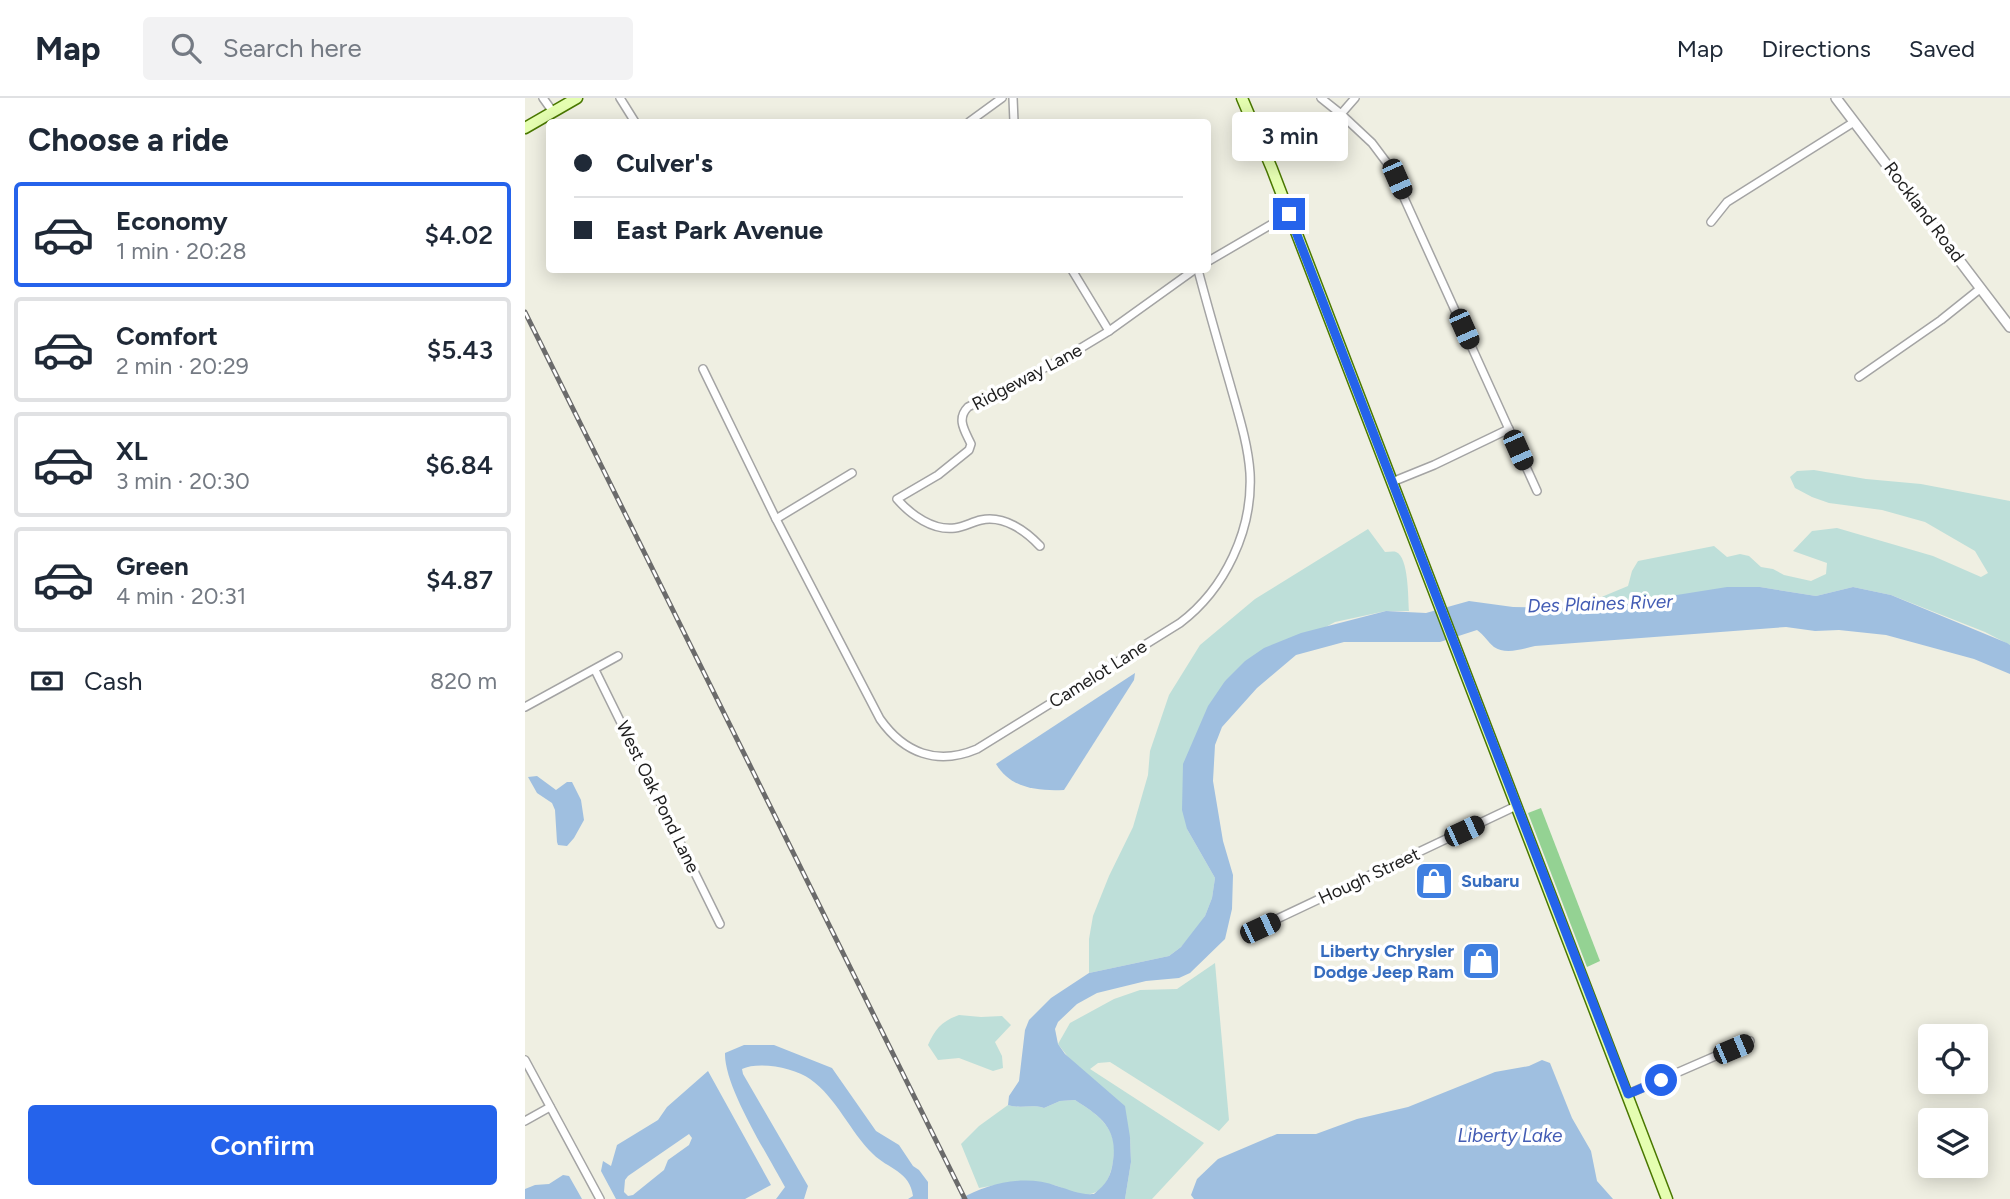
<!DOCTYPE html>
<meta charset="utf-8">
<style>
body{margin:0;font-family:Figtree,sans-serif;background:#f2f2f3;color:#1f2937;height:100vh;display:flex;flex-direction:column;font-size:26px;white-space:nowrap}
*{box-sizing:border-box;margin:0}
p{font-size:23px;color:#747a83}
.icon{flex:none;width:38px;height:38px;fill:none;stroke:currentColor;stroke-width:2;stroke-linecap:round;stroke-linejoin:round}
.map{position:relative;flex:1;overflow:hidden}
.details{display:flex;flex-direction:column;background:#fff;width:525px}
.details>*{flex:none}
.guide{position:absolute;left:21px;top:21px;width:665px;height:154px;border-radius:7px;box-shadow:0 4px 18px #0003;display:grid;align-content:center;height:154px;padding:0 28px;background:#fff}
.buttons{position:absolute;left:1393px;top:926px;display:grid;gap:14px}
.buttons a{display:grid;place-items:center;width:70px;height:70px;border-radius:7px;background:#fff;box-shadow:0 4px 18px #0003;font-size:35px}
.end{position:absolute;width:32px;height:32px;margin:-16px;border:9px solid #2563eb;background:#fff;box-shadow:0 0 0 4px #fff}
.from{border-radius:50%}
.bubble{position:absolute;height:49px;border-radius:7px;background:#fff;box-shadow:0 4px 18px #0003;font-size:23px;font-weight:600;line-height:49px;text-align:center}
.car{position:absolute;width:21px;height:42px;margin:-21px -10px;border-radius:9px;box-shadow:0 0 5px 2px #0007;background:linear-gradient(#222 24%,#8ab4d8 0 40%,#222 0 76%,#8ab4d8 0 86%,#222 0)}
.guide b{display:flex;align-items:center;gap:24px;height:66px;font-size:26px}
.guide b+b{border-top:2px solid #e0e1e3}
.guide i{width:18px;height:18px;background:#1f2937}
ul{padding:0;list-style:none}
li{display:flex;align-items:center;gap:21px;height:105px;margin:0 14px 10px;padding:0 14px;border:4px solid #e0e1e3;border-radius:7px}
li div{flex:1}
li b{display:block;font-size:26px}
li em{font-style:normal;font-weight:600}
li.on{border-color:#2563eb}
li>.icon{width:63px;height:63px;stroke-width:1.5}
h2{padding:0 28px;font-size:32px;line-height:84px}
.pay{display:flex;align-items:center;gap:18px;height:77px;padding:0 28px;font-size:26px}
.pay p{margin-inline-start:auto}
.button{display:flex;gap:14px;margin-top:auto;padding:14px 28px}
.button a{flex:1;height:80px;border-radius:7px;background:#2563eb;color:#fff;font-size:28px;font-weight:600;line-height:80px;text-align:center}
header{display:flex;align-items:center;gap:42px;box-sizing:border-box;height:98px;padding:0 35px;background:#fff;border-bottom:2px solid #e0e1e3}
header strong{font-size:33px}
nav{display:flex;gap:38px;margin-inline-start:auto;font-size:24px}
.search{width:490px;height:63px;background:#f2f2f3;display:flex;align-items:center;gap:18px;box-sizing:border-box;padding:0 24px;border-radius:7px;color:#747a83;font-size:26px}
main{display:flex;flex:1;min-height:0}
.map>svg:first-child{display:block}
.forest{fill:#94d293}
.wetland{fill:#bedfd9}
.water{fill:#9fbfe0;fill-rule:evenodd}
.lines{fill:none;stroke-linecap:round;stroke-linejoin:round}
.minor-casing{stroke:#a4a4a4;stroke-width:10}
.tertiary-casing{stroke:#a4a4a4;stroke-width:12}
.secondary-casing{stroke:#4a7800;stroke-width:13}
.minor{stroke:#fff;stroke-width:7}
.tertiary{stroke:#fff;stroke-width:9}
.secondary{stroke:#e5feb1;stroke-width:10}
.rail-casing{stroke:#6b6b6b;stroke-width:5}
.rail{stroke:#fff;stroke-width:2.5;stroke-dasharray:8;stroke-linecap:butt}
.route{stroke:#2563eb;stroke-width:9}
.labels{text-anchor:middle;stroke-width:7;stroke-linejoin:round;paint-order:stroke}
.street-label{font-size:18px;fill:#1d1d1d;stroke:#fff}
.shop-label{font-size:18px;font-weight:bold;fill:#366cbe;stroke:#fff;text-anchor:start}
.water-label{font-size:19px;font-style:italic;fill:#435cb4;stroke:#fff}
</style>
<header>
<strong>Map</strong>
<div class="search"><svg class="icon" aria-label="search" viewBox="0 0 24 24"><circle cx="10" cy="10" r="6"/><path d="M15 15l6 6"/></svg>Search here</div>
<nav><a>Map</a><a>Directions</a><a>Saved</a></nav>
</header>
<main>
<section class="details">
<h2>Choose a ride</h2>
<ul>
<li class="on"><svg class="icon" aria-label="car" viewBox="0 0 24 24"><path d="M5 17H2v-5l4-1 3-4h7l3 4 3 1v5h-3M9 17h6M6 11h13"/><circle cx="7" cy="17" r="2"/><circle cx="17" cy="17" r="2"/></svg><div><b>Economy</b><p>1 min · 20:28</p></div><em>$4.02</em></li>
<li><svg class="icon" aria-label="car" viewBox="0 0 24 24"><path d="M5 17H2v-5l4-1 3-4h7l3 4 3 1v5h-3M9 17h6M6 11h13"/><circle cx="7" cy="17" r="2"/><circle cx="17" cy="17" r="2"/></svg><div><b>Comfort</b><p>2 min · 20:29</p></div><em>$5.43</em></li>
<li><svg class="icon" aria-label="car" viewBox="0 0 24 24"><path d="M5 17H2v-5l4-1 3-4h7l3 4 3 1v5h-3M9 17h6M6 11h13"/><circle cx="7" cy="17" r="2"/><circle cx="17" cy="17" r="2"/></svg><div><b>XL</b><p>3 min · 20:30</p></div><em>$6.84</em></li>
<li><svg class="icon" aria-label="car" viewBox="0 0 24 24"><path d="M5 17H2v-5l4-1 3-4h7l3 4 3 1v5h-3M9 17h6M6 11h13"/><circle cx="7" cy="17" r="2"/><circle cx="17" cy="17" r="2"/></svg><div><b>Green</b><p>4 min · 20:31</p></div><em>$4.87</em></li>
</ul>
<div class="pay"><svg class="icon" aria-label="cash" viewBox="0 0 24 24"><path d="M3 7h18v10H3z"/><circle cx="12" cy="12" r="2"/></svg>Cash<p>820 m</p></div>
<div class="button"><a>Confirm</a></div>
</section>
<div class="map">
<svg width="1485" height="1101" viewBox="0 0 1485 1101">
<rect width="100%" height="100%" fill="#efefe2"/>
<polygon class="forest" points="1016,710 1075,863 1062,869 1003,715"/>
<g class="wetland">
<polygon points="1289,372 1341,381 1396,386 1485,403 1485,547 1460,534 1366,497 1328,489 1291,498 1235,489 1114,503 1100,502 1050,510 1103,488 1107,473 1113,463 1189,448 1202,459 1215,456 1224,458 1236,469 1248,471 1259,477 1286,483 1301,476 1302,465 1268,453 1287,433 1312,430 1408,458 1456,479 1463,475 1450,453 1400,424 1357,412 1304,405 1287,399 1270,390 1265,379 1272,373"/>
<path d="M 843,431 L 860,454 C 864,454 868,453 871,454 C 884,459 883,501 884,513 L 861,513 L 810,524 L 700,583 L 662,731 L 690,780 L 687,800 L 680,818 L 669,835 L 656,849 L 644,858 L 564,875 L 564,841 L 568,818 L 584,778 L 608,729 L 623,677 L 625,653 L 644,597 L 675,547 L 730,501 Z"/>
<polygon points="690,865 704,1022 694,1033 585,964 573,965 565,971 679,1045 627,1101 600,1101 606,1064 605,1039 533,946 545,925 589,901 615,892 652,891"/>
<path d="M 434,917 L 456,919 L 477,918 L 486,927 L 470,944 L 477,958 L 478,970 L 468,973 L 434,960 L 413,962 L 403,947 C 410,931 417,923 434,917 Z"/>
<path d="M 550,1002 C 569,1014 591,1028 589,1054 C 588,1074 580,1101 554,1096 C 545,1095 537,1089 529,1087 C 503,1083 479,1085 454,1090 L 436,1046 L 454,1028 L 483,1007 C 496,1011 506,1006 519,1010 L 535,1003 Z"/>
</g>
<g class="water">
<path d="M 1202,489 L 1235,489 L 1291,498 L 1328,489 L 1366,497 L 1482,545 L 1485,547 L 1485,576 L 1449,561 L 1361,537 L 1314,532 L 1290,533 L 1261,529 L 1010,548 C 998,551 980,557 969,549 C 963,544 959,537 952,532 L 915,544 L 819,544 L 771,557 L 732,590 L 697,629 L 690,647 L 688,683 L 698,743 L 708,777 L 707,811 L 700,841 L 665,875 L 654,880 L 621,883 L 572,895 L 552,906 L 533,924 L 530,931 L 533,946 L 540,956 L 600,1008 L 605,1039 L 606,1064 L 600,1101 L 435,1101 C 464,1085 500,1076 532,1088 C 546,1092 554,1097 569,1096 C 581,1086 586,1079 588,1063 C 593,1030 575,1018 550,1002 L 535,1003 L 519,1010 C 506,1006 496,1011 483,1007 L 484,998 L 494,983 L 500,932 L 504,922 L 526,900 L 564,875 L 644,858 L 656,849 L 680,818 L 687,800 L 690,780 L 662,731 L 657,712 L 658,666 L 683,608 L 700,583 L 720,563 L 739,550 L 776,535 L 861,513 L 901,515 L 944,503 L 988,509 L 1050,510 L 1080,504 L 1114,503 Z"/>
<path d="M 610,575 L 609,582 L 539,692 C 513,693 486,691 471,666 Z"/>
<polygon points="12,678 31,692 42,684 47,684 56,702 59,722 49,740 42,748 33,747 32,744 30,712 27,705 12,695 3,679"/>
<path d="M 219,947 L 249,947 L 307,970 L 351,1033 L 374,1047 L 388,1068 L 394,1072 L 403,1084 L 403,1101 L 383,1101 L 388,1098 C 385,1073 363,1071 348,1056 C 325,1034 312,1000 285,981 C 270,970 234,963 217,971 L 218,976 L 283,1088 L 279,1101 L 251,1101 L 260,1089 C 243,1057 199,989 200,955 Z"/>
<polygon points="1017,962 1025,965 1047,1020 1066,1053 1072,1083 1088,1101 669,1101 666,1097 672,1081 693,1061 752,1036 791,1036 832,1021 883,1009 970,974 1004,968"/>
<path d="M 183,973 L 246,1087 L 220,1101 L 91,1101 L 76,1073 L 78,1063 L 86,1068 L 92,1047 L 133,1022 L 142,1009 ZM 164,1036 L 167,1040 L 164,1047 L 143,1062 L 139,1072 L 108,1097 L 103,1098 L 99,1094 L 100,1082 L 103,1078 Z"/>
<polygon points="38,1077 44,1078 57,1101 0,1101 0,1091 10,1087 24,1086"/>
</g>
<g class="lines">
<defs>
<g id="minor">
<polyline points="18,0 28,14"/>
<polyline points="95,0 110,24"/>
<polyline points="488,0 489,24"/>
<polyline points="796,0 816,16 830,0"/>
<polyline points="816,16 847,45 865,69 1012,393"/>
<polyline points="444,24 477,0"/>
<polyline points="1186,124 1202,104 1329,24"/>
<polyline points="682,164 764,116"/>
<polyline points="547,172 584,233"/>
<path d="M 178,271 L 251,421 L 355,621 C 379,655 412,668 452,651 L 655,525 C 700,491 728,432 725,375 C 723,345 713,315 705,286 C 694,248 683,210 673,172"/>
<polyline points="1334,279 1416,222 1456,190"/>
<polyline points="867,384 909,367 984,331"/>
<polyline points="251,421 327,375"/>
<path d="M 515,448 C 501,433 479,417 456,422 C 447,424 439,429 430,430 C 408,433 386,417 372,401 L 413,377 L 444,352 L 446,346 C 440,333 431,321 443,309 L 541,259 L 584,233 L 669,172"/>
<polyline points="70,572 195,826"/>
<polyline points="0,609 93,558"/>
<polyline points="735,829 991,708"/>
<polyline points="0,962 75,1101"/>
<polyline points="1103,996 1225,943"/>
<polyline points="0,1023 25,1009"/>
</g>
<polyline id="tertiary" points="1311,0 1485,229"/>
<g id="secondary">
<polyline points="717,0 747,71 1142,1101"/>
<polyline points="0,30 52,0"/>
</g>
</defs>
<use href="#minor" class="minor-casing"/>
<use href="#tertiary" class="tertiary-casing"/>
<use href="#secondary" class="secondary-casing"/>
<use href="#minor" class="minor"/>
<use href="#tertiary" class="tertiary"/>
<use href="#secondary" class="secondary"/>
<defs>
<polyline id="rail" points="0,214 440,1101"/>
</defs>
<use href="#rail" class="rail-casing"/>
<use href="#rail" class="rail"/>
</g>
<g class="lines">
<polyline class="route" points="764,116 1103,996 1136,982"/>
</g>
<defs>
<symbol id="shop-square" viewBox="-11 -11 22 22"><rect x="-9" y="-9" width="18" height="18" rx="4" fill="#3f7fe0" stroke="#fff"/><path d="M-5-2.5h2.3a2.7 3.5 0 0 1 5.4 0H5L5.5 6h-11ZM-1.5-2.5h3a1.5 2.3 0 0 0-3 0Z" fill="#fff"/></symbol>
</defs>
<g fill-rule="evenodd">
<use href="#shop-square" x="887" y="761" width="44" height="44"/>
<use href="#shop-square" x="934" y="841" width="44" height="44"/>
</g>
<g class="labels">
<g class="street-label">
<text transform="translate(1399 114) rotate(53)" y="6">Rockland Road</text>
<text transform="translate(502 279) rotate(-28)" y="6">Ridgeway Lane</text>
<text transform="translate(573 576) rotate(-32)" y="6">Camelot Lane</text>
<text transform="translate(133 699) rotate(64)" y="6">West Oak Pond Lane</text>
<text transform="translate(844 778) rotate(-25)" y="6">Hough Street</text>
</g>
<g class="shop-label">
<text x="936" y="789">Subaru</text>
<text x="929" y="859" text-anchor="end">Liberty Chrysler<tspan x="929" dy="21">Dodge Jeep Ram</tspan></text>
</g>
<g class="water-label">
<text transform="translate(1075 505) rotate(-2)" y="7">Des Plaines River</text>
<text x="985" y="1044">Liberty Lake</text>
</g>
</g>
</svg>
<div class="buttons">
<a><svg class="icon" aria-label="locate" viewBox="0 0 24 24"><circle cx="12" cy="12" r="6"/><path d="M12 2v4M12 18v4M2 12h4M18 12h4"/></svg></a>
<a><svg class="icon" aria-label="layers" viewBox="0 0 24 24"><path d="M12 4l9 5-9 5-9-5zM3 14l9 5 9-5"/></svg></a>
</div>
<i class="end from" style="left:1136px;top:982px"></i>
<i class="end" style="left:764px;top:116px"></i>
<div class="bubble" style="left:707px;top:14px;width:116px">3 min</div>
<i class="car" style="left:872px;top:81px;rotate:156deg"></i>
<i class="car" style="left:939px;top:231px;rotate:156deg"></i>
<i class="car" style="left:993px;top:352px;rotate:156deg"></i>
<i class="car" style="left:939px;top:733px;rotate:65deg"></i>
<i class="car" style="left:735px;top:830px;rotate:65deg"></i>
<i class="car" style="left:1208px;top:951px;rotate:67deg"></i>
<div class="guide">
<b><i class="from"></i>Culver's</b>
<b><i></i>East Park Avenue</b>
</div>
</div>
</main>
